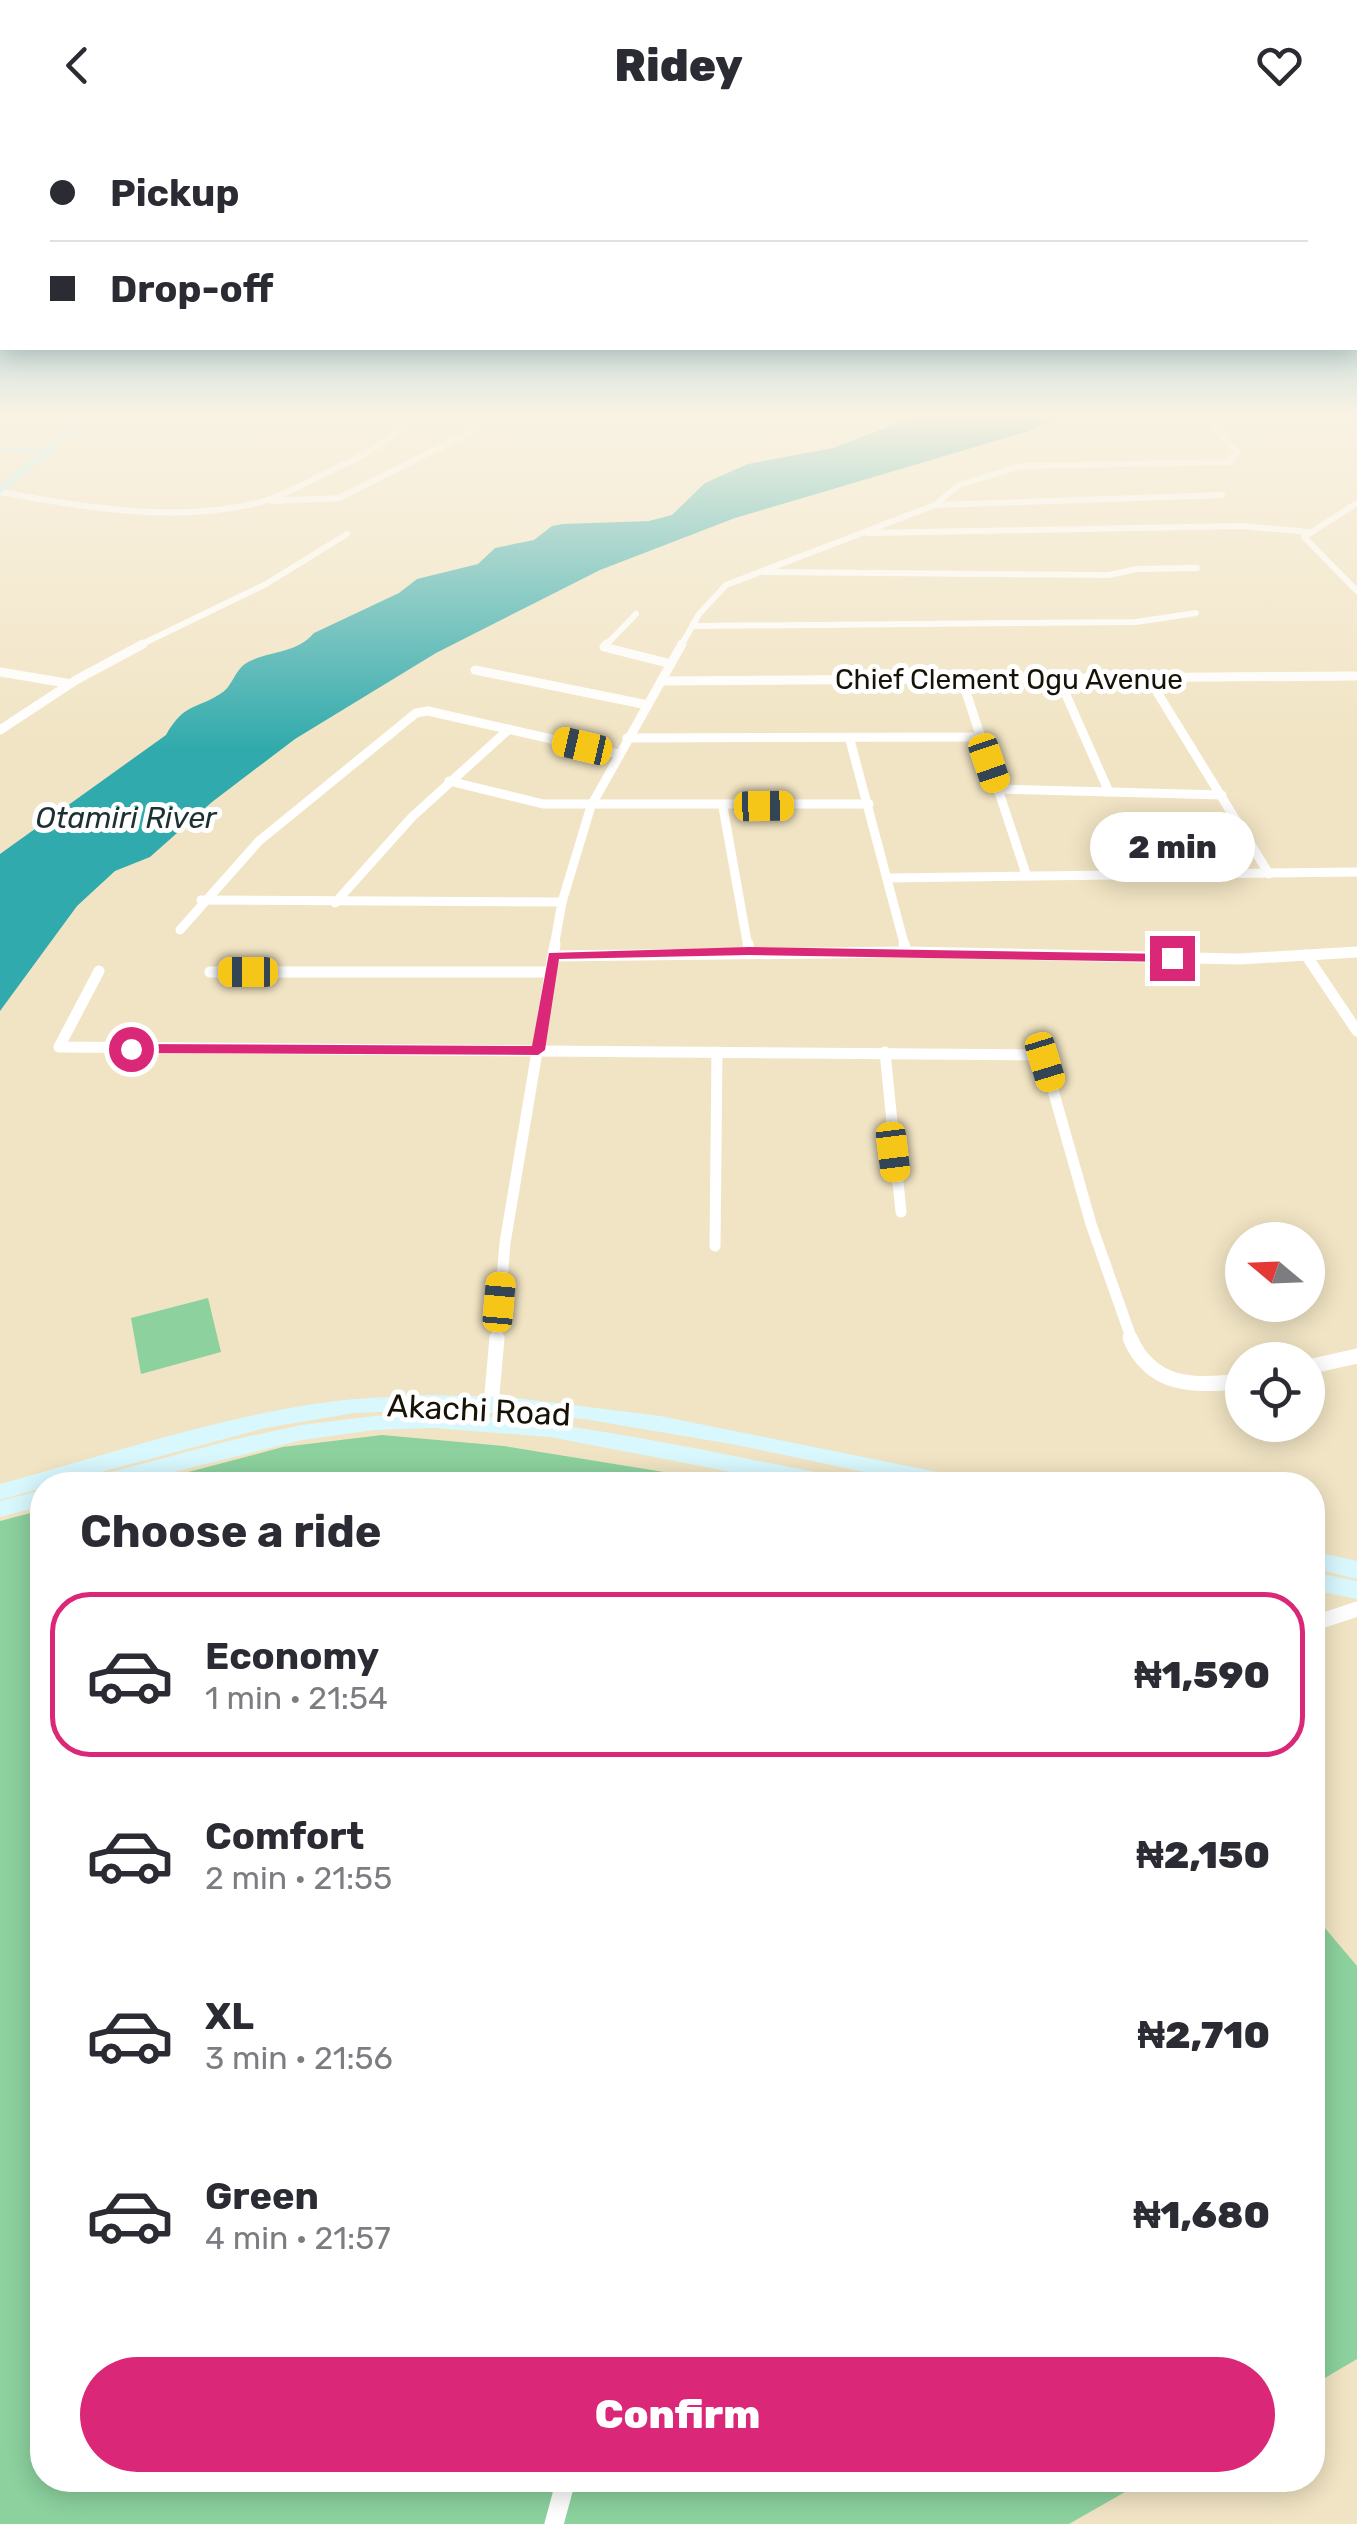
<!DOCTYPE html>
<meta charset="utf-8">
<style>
body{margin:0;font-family:Rubik,sans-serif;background:#f2f2f3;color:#2b2b33;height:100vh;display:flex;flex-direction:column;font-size:38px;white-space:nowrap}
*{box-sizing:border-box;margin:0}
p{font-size:32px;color:#7c7c81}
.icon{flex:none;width:55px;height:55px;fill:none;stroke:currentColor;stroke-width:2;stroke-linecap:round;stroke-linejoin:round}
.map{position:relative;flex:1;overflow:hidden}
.panel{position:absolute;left:30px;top:1342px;width:1295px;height:1020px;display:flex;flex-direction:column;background:#fff;border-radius:40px;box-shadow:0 5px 25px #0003}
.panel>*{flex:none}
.top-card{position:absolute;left:0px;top:0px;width:1358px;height:220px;box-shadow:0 5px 25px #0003;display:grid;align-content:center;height:220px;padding:0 50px;background:#fff}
.needle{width:65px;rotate:289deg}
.fabs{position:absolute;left:1225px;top:1092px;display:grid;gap:20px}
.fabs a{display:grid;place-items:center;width:100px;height:100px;border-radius:50%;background:#fff;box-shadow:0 5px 25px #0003;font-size:50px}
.end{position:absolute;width:45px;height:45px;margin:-22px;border:12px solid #db2777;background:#fff;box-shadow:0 0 0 5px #fff}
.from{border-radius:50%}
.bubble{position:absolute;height:70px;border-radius:35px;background:#fff;box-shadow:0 5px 25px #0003;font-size:32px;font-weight:800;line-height:70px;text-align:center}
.car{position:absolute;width:30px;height:60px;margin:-30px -15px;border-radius:12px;box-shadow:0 0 8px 2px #0007;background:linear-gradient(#f5c518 24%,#345 0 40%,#f5c518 0 76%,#345 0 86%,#f5c518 0)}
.top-card b{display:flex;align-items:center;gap:35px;height:95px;font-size:38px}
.top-card b+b{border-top:2px solid #e1e1e2}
.top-card i{width:25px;height:25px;background:#2b2b33}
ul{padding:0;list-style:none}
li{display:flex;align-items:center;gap:30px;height:165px;margin:0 20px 15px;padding:0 30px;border:5px solid transparent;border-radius:40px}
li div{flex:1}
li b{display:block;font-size:38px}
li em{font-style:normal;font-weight:800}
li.active{border-color:#db2777}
li>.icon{width:90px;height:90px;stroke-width:1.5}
h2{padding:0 50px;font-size:45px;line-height:120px}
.action{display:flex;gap:20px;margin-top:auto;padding:20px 50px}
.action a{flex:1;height:115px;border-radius:60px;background:#db2777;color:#fff;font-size:40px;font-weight:800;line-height:115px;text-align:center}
header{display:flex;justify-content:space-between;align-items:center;height:130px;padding:0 50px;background:#fff;font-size:45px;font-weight:800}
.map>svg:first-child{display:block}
.green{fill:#8cd19e}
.water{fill:#30aaac}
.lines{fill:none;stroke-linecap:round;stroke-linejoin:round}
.minor-far4{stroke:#fff;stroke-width:6}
.minor-far3{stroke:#fff;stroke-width:9}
.minor-far2{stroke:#fff;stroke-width:11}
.minor-far1{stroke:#fff;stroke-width:15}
.minor{stroke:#fff;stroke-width:19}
.secondary{fill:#d8f8fe;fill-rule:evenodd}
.primary{fill:#b2f2fd;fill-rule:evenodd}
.route{fill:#db2777}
.labels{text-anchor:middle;stroke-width:10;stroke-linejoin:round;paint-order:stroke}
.far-street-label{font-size:28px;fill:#171307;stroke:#fff}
.far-water-label{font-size:30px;font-style:italic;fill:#1d3132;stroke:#fff}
.street-label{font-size:32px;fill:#171307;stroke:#fff}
</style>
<header><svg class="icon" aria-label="back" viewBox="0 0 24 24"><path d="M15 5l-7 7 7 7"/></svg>Ridey<svg class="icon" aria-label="heart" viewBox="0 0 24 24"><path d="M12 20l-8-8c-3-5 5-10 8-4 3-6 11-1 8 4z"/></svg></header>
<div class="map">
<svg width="1357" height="2394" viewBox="0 0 1357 2394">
<rect width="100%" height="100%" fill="#f1e4c4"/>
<g class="green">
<polygon points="208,1168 221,1222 141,1244 131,1188"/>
<polygon points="382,1305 504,1316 744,1355 139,1355 283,1317"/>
<polygon points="42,1380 42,2350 1146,2350 1069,2394 0,2394 0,1391"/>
<polygon points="1313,1784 1357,1836 1357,2229 1313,2255"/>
</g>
<path class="water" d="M 920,285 L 1063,285 L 1029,301 L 735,388 L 600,440 L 436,523 L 295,609 L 212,672 L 150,727 L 115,741 L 77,776 L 0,881 L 0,724 L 166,605 C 185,571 198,580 223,562 C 233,555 235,539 248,532 C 271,520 296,524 314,503 L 399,463 L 417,449 L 478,434 L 495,418 L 534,410 L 552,396 L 563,394 L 649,391 L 672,385 L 705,353 L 748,334 L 833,318 Z"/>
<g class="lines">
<g class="minor-far4">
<path d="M 0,362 C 84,377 177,394 261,372 C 286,365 309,351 332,340 C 363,326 392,311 415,285"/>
<polyline points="273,371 339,368 477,299"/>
<polyline points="1357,373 1304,407 1357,461"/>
<polyline points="937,375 1222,365"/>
<polyline points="867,403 1242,396 1309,402"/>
<polyline points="765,442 1109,445 1137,439 1197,438"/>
<polyline points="693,496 1136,492 1196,483"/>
<polyline points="138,516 266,454 347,404"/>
<polyline points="605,516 636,484"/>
<polyline points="681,516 699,484 726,455 935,375 959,355 1021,336 1230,332 1237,322 1202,285"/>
</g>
<g class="minor-far3">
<polyline points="607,514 604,517 671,534"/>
<polyline points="475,540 648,575"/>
<polyline points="0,542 66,553"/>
<polyline points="1059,549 1109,662"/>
<polyline points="1149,549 1269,744"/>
<polyline points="962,550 1026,744"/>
<polyline points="661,551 1357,546"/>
<polyline points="0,600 76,550 143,514"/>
<polyline points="627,608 980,607"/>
<polyline points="850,610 905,817"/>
<polyline points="449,651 543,674 869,674"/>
<polyline points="998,659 1222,665"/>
<polyline points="723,677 748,817"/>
<polyline points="887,748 1357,742"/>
<polyline points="201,770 562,772"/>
<polyline points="335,773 412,687 509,599"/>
<polyline points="180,800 259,711 416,583 428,581 618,624"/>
<polyline points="554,817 562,772 591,676 682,514"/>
</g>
<g class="minor-far2">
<polyline points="748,814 749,821"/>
<polyline points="904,814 906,822"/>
<polyline points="1306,825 1357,901"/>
<polyline points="553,826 906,822 1239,829 1357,822"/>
<polyline points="99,841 59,917 1037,925 1045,932 1091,1094 1132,1210"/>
<polyline points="210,842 550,842"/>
<polyline points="885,922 901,1082"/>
<polyline points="715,1116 717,922"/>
<polyline points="497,1210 505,1113 555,814"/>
</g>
<g class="minor-far1">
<path d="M 1130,1208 C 1151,1257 1194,1257 1242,1251"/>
<polyline points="1308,1237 1357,1226"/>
<polyline points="491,1275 497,1208"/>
<polyline points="1312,1494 1357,1479"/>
</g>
<polyline class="minor" points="554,2394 566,2350"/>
<g class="secondary">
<path d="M 430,1265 L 507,1267 L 660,1286 L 962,1347 L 969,1349 L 972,1355 L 925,1355 L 737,1315 L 584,1289 L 507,1282 L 430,1280 L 354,1283 L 265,1298 L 53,1355 L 42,1355 L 42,1358 L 0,1370 L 0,1354 C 102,1326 203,1292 307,1275 C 348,1268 389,1267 430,1265 Z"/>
<path d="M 433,1283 C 571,1289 704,1321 840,1347 L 847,1349 L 850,1355 L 799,1355 L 550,1307 L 433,1298 L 374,1300 L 302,1310 L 121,1355 L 82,1355 L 85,1349 L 92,1347 L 232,1310 L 302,1295 L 374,1286 Z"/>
<polygon points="42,1360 42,1376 0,1387 0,1371"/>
<polygon points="1312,1421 1357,1431 1357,1449 1312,1438"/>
<polygon points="1312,1442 1357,1451 1357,1469 1312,1460"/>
</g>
<polygon class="primary" points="82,285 92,285 53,322 0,364 0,356 38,323 0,322 0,316 45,317"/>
</g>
<linearGradient id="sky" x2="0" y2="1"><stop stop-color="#5eb0d0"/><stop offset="0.46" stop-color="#f9f3e4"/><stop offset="1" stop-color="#f9f3e4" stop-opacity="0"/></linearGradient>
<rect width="1357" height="620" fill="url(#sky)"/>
<polygon class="route" points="749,817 1172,824 1179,828 1172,832 749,825 559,829 545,920 538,925 131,923 124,919 131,914 532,916 549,823"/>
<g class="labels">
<g class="far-street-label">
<text x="1009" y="559">Chief Clement Ogu Avenue</text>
</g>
<g class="far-water-label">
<text x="126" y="698">Otamiri River</text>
</g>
<g class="street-label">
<text transform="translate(479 1280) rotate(3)" y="11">Akachi Road</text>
</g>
</g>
</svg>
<div class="fabs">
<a><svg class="needle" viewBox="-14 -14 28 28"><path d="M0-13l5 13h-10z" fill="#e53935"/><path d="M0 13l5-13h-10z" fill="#7c7c81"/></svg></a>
<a><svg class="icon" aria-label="locate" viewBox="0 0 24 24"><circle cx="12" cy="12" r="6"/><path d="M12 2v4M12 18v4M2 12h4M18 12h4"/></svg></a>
</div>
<i class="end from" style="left:131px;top:919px"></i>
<i class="end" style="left:1172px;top:828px"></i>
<div class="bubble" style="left:1090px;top:682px;width:165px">2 min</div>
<i class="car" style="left:582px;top:616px;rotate:283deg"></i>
<i class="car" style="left:989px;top:633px;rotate:161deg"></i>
<i class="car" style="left:764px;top:676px;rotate:89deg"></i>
<i class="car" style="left:248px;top:842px;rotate:270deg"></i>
<i class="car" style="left:1045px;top:932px;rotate:163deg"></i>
<i class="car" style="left:893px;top:1022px;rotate:173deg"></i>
<i class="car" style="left:499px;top:1172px;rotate:5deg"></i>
<div class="top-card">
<b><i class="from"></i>Pickup</b>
<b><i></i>Drop-off</b>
</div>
<section class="panel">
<h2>Choose a ride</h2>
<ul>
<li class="active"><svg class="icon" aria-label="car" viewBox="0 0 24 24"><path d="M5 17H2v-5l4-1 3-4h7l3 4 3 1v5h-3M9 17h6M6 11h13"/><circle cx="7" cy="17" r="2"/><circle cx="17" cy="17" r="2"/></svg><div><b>Economy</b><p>1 min · 21:54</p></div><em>₦1,590</em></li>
<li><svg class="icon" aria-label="car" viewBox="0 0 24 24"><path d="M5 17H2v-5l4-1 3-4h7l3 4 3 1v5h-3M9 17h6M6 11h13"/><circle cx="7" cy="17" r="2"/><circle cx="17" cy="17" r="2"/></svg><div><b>Comfort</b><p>2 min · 21:55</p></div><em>₦2,150</em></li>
<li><svg class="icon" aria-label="car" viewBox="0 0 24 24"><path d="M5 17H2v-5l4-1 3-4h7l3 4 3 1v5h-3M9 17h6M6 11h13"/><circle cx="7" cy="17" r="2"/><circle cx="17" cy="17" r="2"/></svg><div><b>XL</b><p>3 min · 21:56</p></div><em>₦2,710</em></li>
<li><svg class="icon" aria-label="car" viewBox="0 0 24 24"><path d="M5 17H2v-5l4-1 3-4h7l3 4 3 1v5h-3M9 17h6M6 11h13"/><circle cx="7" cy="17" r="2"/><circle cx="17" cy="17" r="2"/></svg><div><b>Green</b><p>4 min · 21:57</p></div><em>₦1,680</em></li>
</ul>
<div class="action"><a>Confirm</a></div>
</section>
</div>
